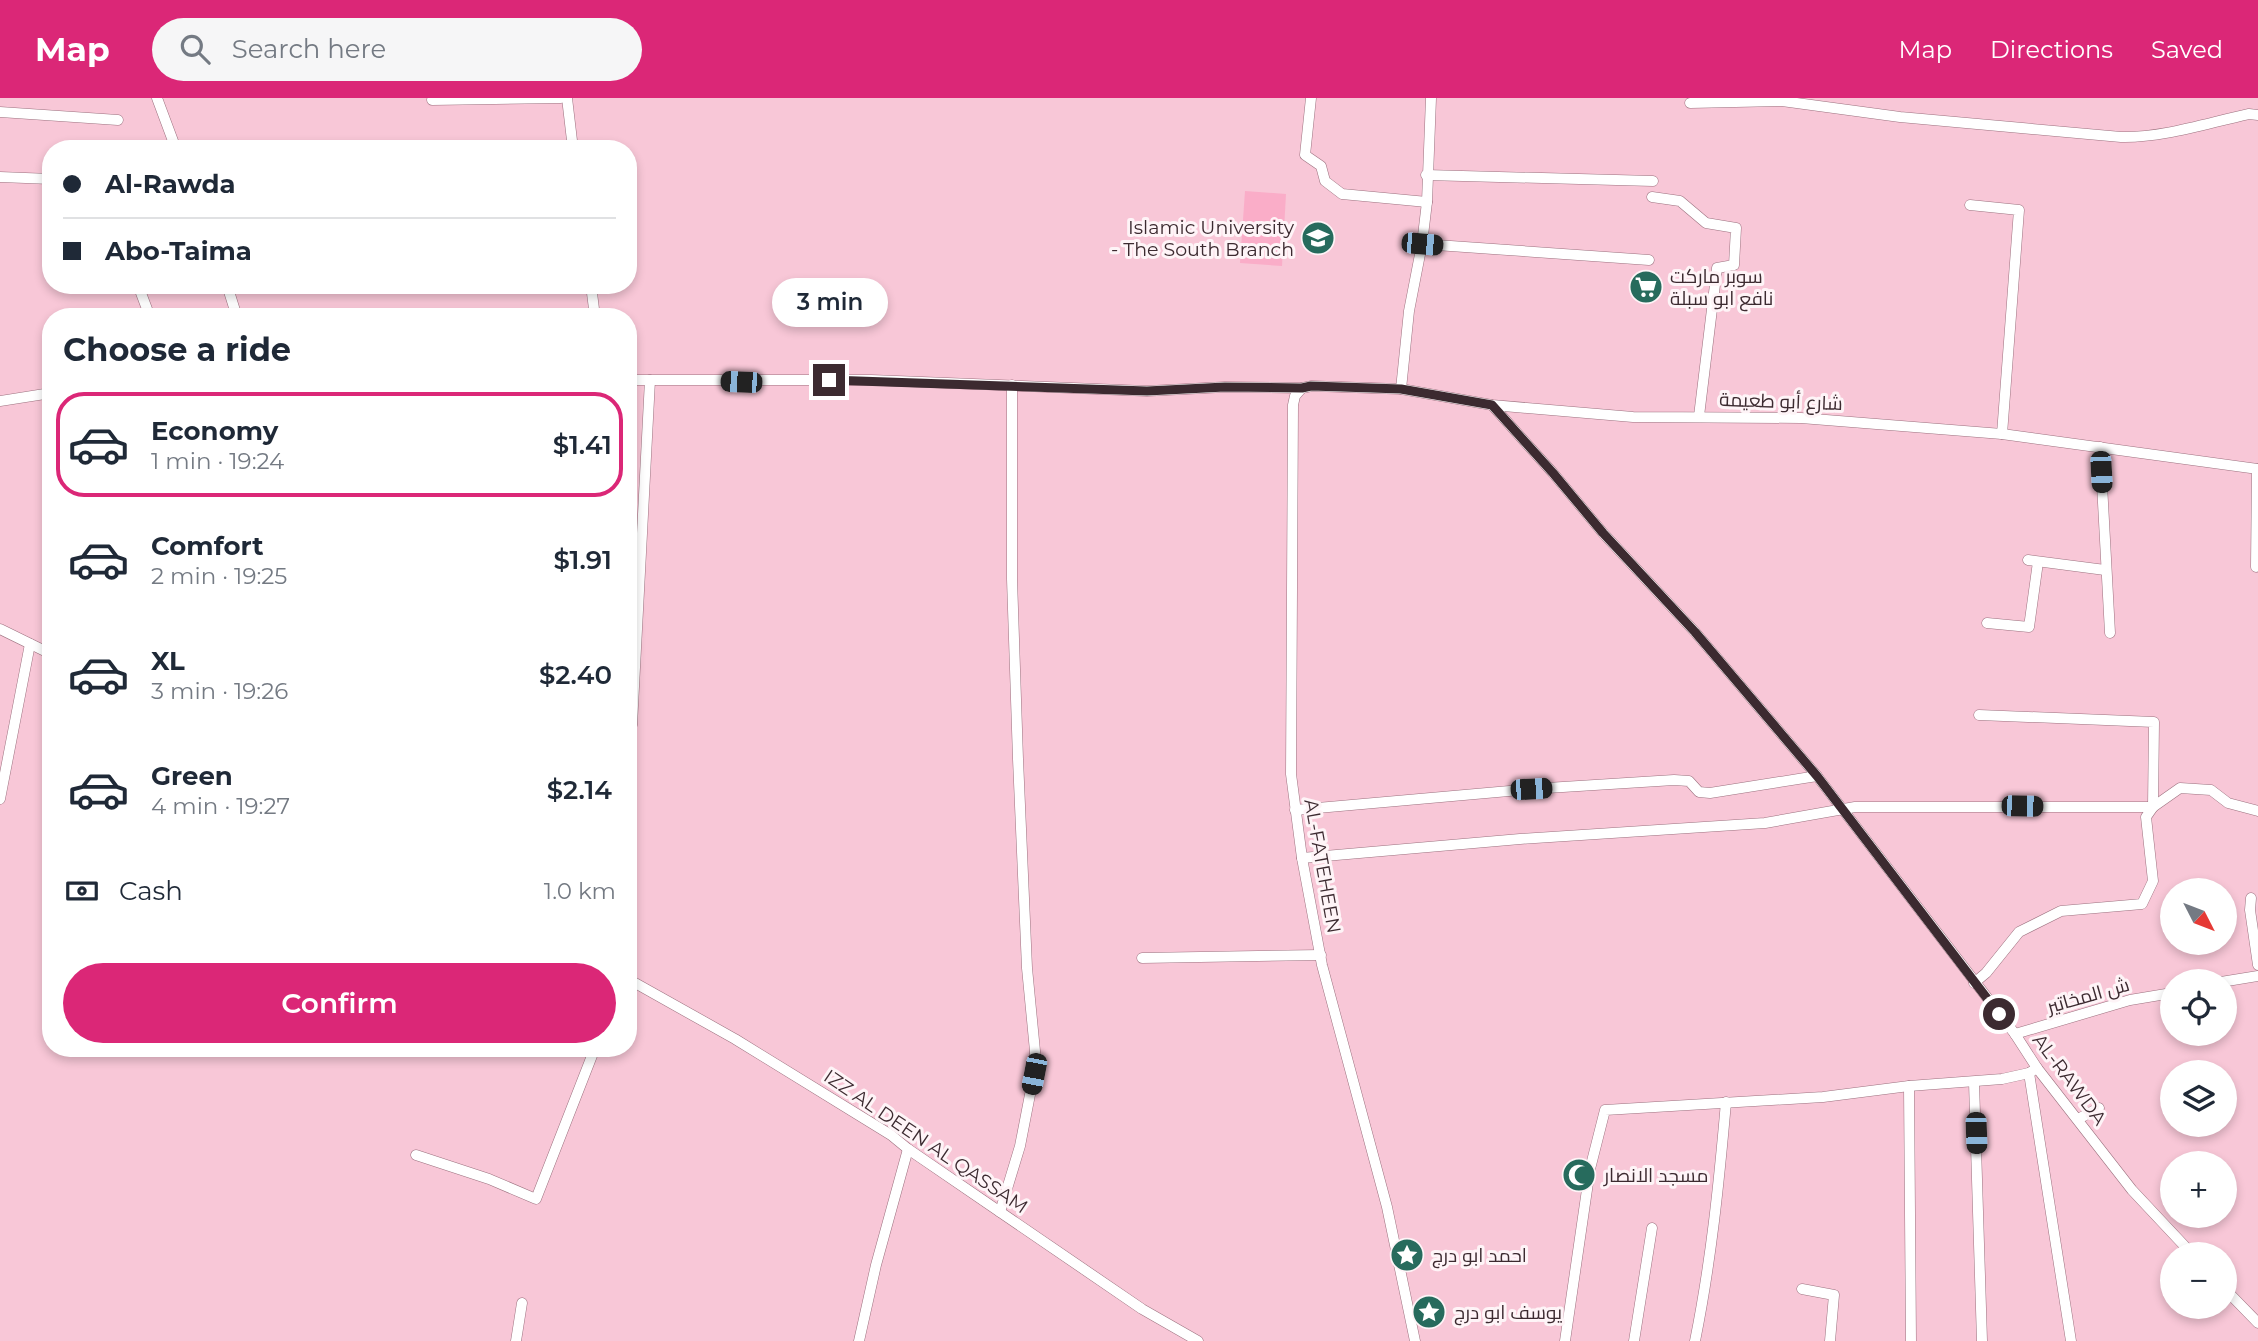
<!DOCTYPE html>
<meta charset="utf-8">
<style>
body{margin:0;font-family:Montserrat,Cairo,sans-serif;background:#f6f6f7;color:#1f2937;height:100vh;display:flex;flex-direction:column;font-size:26px;white-space:nowrap}
*{box-sizing:border-box;margin:0}
p{font-size:23px;color:#747a83}
.icon{flex:none;width:38px;height:38px;fill:none;stroke:currentColor;stroke-width:2;stroke-linecap:round;stroke-linejoin:round}
.map{position:relative;flex:1;overflow:hidden}
.panel{position:absolute;left:42px;top:210px;width:595px;height:749px;display:flex;flex-direction:column;background:#fff;border-radius:28px;box-shadow:0 4px 10px #0003}
.panel>*{flex:none}
.top-card{position:absolute;left:42px;top:42px;width:595px;height:154px;border-radius:28px;box-shadow:0 4px 10px #0003;display:grid;align-content:center;height:154px;padding:0 21px;background:#fff}
.needle{width:46px;rotate:132deg}
.fabs{position:absolute;left:2160px;top:780px;display:grid;gap:14px}
.fabs a{display:grid;place-items:center;width:77px;height:77px;border-radius:50%;background:#fff;box-shadow:0 4px 10px #0003;font-size:35px}
.end{position:absolute;width:32px;height:32px;margin:-16px;border:9px solid #3c2a30;background:#fff;box-shadow:0 0 0 4px #fff}
.from{border-radius:50%}
.bubble{position:absolute;height:49px;border-radius:24px;background:#fff;box-shadow:0 4px 10px #0003;font-size:23px;font-weight:600;line-height:49px;text-align:center}
.car{position:absolute;width:21px;height:42px;margin:-21px -10px;border-radius:9px;box-shadow:0 0 5px 2px #0007;background:linear-gradient(#222 24%,#8ab4d8 0 40%,#222 0 76%,#8ab4d8 0 86%,#222 0)}
.top-card b{display:flex;align-items:center;gap:24px;height:66px;font-size:26px}
.top-card b+b{border-top:2px solid #e0e1e3}
.top-card i{width:18px;height:18px;background:#1f2937}
ul{padding:0;list-style:none}
li{display:flex;align-items:center;gap:21px;height:105px;margin:0 14px 10px;padding:0 7px;border:4px solid transparent;border-radius:28px}
li div{flex:1}
li b{display:block;font-size:26px}
li em{font-style:normal;font-weight:600}
li.active{border-color:#db2777}
li>.icon{width:63px;height:63px;stroke-width:1.5}
h2{padding:0 21px;font-size:32px;line-height:84px}
.pay{display:flex;align-items:center;gap:18px;height:77px;padding:0 21px;font-size:26px}
.pay p{margin-inline-start:auto}
.action{display:flex;gap:14px;margin-top:auto;padding:14px 21px}
.action a{flex:1;height:80px;border-radius:42px;background:#db2777;color:#fff;font-size:28px;font-weight:600;line-height:80px;text-align:center}
header{display:flex;align-items:center;gap:42px;box-sizing:border-box;height:98px;padding:0 35px;background:#db2777;color:#fff}
header strong{font-size:33px}
nav{display:flex;gap:38px;margin-inline-start:auto;font-size:24px}
.search{width:490px;height:63px;background:#f6f6f7;display:flex;align-items:center;gap:18px;box-sizing:border-box;padding:0 24px;border-radius:38px;color:#747a83;font-size:26px}
.map>svg:first-child{display:block}
.green{fill:#faadc8}
.lines{fill:none;stroke-linecap:round;stroke-linejoin:round}
.minor-casing{stroke:#9c717f;stroke-width:11}
.minor{stroke:#fff;stroke-width:10}
.route{stroke:#3c2a30;stroke-width:9}
.labels{text-anchor:middle;stroke-width:6;stroke-linejoin:round;paint-order:stroke}
.poi-label{font-size:19px;fill:#3c2a30;stroke:#fef4f7;text-anchor:start}
.street-label{font-size:19px;fill:#3c2a30;stroke:#fef4f7}
</style>
<header>
<strong>Map</strong>
<div class="search"><svg class="icon" aria-label="search" viewBox="0 0 24 24"><circle cx="10" cy="10" r="6"/><path d="M15 15l6 6"/></svg>Search here</div>
<nav><a>Map</a><a>Directions</a><a>Saved</a></nav>
</header>
<div class="map">
<svg width="2258" height="1243" viewBox="0 0 2258 1243">
<rect width="100%" height="100%" fill="#f8c7d7"/>
<polygon class="green" points="1245,93 1286,96 1282,168 1240,165"/>
<g class="lines">
<defs>
<g id="minor">
<polyline points="157,0 176,51"/>
<polyline points="567,0 573,51"/>
<polyline points="1311,0 1305,57 1321,68 1325,83 1342,96 1427,104"/>
<polyline points="432,2 561,0"/>
<path d="M 1690,5 L 1782,3 L 1900,19 L 2121,39 C 2163,40 2207,25 2249,16 L 2258,17"/>
<polyline points="0,14 118,22"/>
<polyline points="1426,77 1653,83"/>
<polyline points="0,79 51,81"/>
<polyline points="1652,99 1680,103 1706,125 1736,130 1734,167 1717,170 1699,318"/>
<polyline points="1970,107 2019,112 2002,336"/>
<polyline points="48,114 51,114"/>
<polyline points="1422,146 1649,162"/>
<polyline points="138,187 150,219"/>
<polyline points="227,187 237,219"/>
<polyline points="591,187 595,219"/>
<polyline points="628,282 871,282 1147,293 1225,289 1302,290 1312,288 1401,291 1492,307 1633,319 1801,320 2002,336 2258,371"/>
<polyline points="1302,290 1295,298 1293,307 1291,676 1302,760 1322,867 1387,1109 1415,1243"/>
<polyline points="1401,291 1409,213 1422,146 1427,104 1431,0"/>
<polyline points="0,303 51,295"/>
<polyline points="1492,307 1553,375 1603,435 1695,534 1817,678 2015,936 2037,970 2132,1092 2193,1157"/>
<polyline points="2100,349 2110,535"/>
<polyline points="2028,462 2105,472"/>
<polyline points="2256,469 2257,371"/>
<polyline points="1987,525 2029,529 2038,464"/>
<polyline points="0,531 51,556"/>
<polyline points="632,627 650,282"/>
<polyline points="0,701 30,546"/>
<polyline points="1295,712 1531,691 1674,682 1689,683 1699,694 1710,695 1817,678"/>
<polyline points="1302,760 1520,741 1765,725 1855,709 2153,709 2180,690 2211,692 2228,705 2258,713"/>
<polyline points="2251,800 2250,812 2258,867"/>
<polyline points="1142,860 1321,857"/>
<polyline points="628,881 735,941 891,1037 908,1051 1142,1211 1198,1243"/>
<polyline points="2221,884 2258,878"/>
<polyline points="1974,885 1986,875 2019,834 2061,813 2142,806 2153,783 2146,719 2153,709 2154,624 1979,617"/>
<polyline points="2015,936 2130,902 2172,895"/>
<polyline points="2029,975 2071,1243"/>
<polyline points="1974,984 1982,1243"/>
<polyline points="1909,988 1911,1243"/>
<polyline points="2078,1021 2099,1010"/>
<polyline points="416,1057 489,1081 536,1101 595,950"/>
<polyline points="1000,1114 1020,1048 1034,976 1035,953 1027,870 1018,661 1012,481 1012,287"/>
<polyline points="2224,1190 2258,1225"/>
<polyline points="1802,1191 1834,1197 1830,1243"/>
<polyline points="516,1243 522,1205"/>
<polyline points="859,1243 876,1167 908,1051"/>
<polyline points="1565,1243 1590,1071 1605,1012 1823,999 1909,988 2002,981 2029,975 2037,970"/>
<polyline points="1634,1243 1652,1130"/>
<path d="M 1695,1243 C 1711,1164 1719,1085 1726,1004"/>
</g>
</defs>
<use href="#minor" class="minor-casing"/>
<use href="#minor" class="minor"/>
</g>
<g class="lines">
<polyline class="route" points="829,282 1147,293 1225,289 1302,290 1311,288 1401,291 1492,307 1553,375 1603,435 1695,534 1817,678 1999,916"/>
</g>
<defs>
<symbol id="university-disc" viewBox="-11 -11 22 22"><circle r="9.5" fill="#276b5d" stroke="#fef4f7"/><path d="M0-5L7-2L0 1L-7-2ZM-4 1L0 2.5L4 1V4Q0 6-4 4Z" fill="#fff"/></symbol>
<symbol id="supermarket-disc" viewBox="-11 -11 22 22"><circle r="9.5" fill="#276b5d" stroke="#fef4f7"/><path d="M-6-5.5h2.5l.6 2H6L4.5 2H-2.5L-4.4-4H-6ZM-1.5 3.2a1.3 1.3 0 1 0 .1 0ZM3 3.2a1.3 1.3 0 1 0 .1 0Z" fill="#fff"/></symbol>
<symbol id="mosque-disc" viewBox="-11 -11 22 22"><circle r="9.5" fill="#276b5d" stroke="#fef4f7"/><path d="M3.5-4.9A6 6 0 1 0 3.5 4.9A5 5 0 1 1 3.5-4.9Z" fill="#fff"/></symbol>
<symbol id="sight-disc" viewBox="-11 -11 22 22"><circle r="9.5" fill="#276b5d" stroke="#fef4f7"/><path d="M0-6L1.8-2.2L6-1.7L2.9 1.2L3.7 5.4L0 3.3L-3.7 5.4L-2.9 1.2L-6-1.7L-1.8-2.2Z" fill="#fff"/></symbol>
</defs>
<g fill-rule="evenodd">
<use href="#university-disc" x="1299" y="121" width="38" height="38"/>
<use href="#supermarket-disc" x="1627" y="170" width="38" height="38"/>
<use href="#mosque-disc" x="1560" y="1058" width="38" height="38"/>
<use href="#sight-disc" x="1388" y="1138" width="38" height="38"/>
<use href="#sight-disc" x="1410" y="1195" width="38" height="38"/>
</g>
<g class="labels">
<g class="poi-label">
<text x="1294" y="136" text-anchor="end">Islamic University<tspan x="1294" dy="22">- The South Branch</tspan></text>
<text x="1670" y="185">سوبر ماركت<tspan x="1670" dy="22">نافع ابو سبلة</tspan></text>
<text x="1604" y="1084">مسجد الانصار</text>
<text x="1432" y="1164">احمد ابو درج</text>
<text x="1454" y="1221">يوسف ابو درج</text>
</g>
<g class="street-label">
<text transform="translate(1781 303) rotate(2)" y="7">شارع أبو طعيمة</text>
<text transform="translate(1323 768) rotate(80)" y="7">AL-FATEHEEN</text>
<text transform="translate(2088 897) rotate(-16)" y="7">ش المخاتير</text>
<text transform="translate(2070 981) rotate(53)" y="7">AL-RAWDA</text>
<text transform="translate(926 1043) rotate(34)" y="7">IZZ AL DEEN AL QASSAM</text>
</g>
</g>
</svg>
<div class="fabs">
<a><svg class="needle" viewBox="-14 -14 28 28"><path d="M0-13l5 13h-10z" fill="#e53935"/><path d="M0 13l5-13h-10z" fill="#747a83"/></svg></a>
<a><svg class="icon" aria-label="locate" viewBox="0 0 24 24"><circle cx="12" cy="12" r="6"/><path d="M12 2v4M12 18v4M2 12h4M18 12h4"/></svg></a>
<a><svg class="icon" aria-label="layers" viewBox="0 0 24 24"><path d="M12 4l9 5-9 5-9-5zM3 14l9 5 9-5"/></svg></a>
<a>+</a>
<a>−</a>
</div>
<i class="end from" style="left:1999px;top:916px"></i>
<i class="end" style="left:829px;top:282px"></i>
<div class="bubble" style="left:772px;top:180px;width:116px">3 min</div>
<i class="car" style="left:1422px;top:146px;rotate:95deg"></i>
<i class="car" style="left:741px;top:284px;rotate:272deg"></i>
<i class="car" style="left:2101px;top:374px;rotate:177deg"></i>
<i class="car" style="left:1531px;top:691px;rotate:87deg"></i>
<i class="car" style="left:2022px;top:708px;rotate:91deg"></i>
<i class="car" style="left:1034px;top:976px;rotate:191deg"></i>
<i class="car" style="left:1976px;top:1035px;rotate:178deg"></i>
<div class="top-card">
<b><i class="from"></i>Al-Rawda</b>
<b><i></i>Abo-Taima</b>
</div>
<section class="panel">
<h2>Choose a ride</h2>
<ul>
<li class="active"><svg class="icon" aria-label="car" viewBox="0 0 24 24"><path d="M5 17H2v-5l4-1 3-4h7l3 4 3 1v5h-3M9 17h6M6 11h13"/><circle cx="7" cy="17" r="2"/><circle cx="17" cy="17" r="2"/></svg><div><b>Economy</b><p>1 min · 19:24</p></div><em>$1.41</em></li>
<li><svg class="icon" aria-label="car" viewBox="0 0 24 24"><path d="M5 17H2v-5l4-1 3-4h7l3 4 3 1v5h-3M9 17h6M6 11h13"/><circle cx="7" cy="17" r="2"/><circle cx="17" cy="17" r="2"/></svg><div><b>Comfort</b><p>2 min · 19:25</p></div><em>$1.91</em></li>
<li><svg class="icon" aria-label="car" viewBox="0 0 24 24"><path d="M5 17H2v-5l4-1 3-4h7l3 4 3 1v5h-3M9 17h6M6 11h13"/><circle cx="7" cy="17" r="2"/><circle cx="17" cy="17" r="2"/></svg><div><b>XL</b><p>3 min · 19:26</p></div><em>$2.40</em></li>
<li><svg class="icon" aria-label="car" viewBox="0 0 24 24"><path d="M5 17H2v-5l4-1 3-4h7l3 4 3 1v5h-3M9 17h6M6 11h13"/><circle cx="7" cy="17" r="2"/><circle cx="17" cy="17" r="2"/></svg><div><b>Green</b><p>4 min · 19:27</p></div><em>$2.14</em></li>
</ul>
<div class="pay"><svg class="icon" aria-label="cash" viewBox="0 0 24 24"><path d="M3 7h18v10H3z"/><circle cx="12" cy="12" r="2"/></svg>Cash<p>1.0 km</p></div>
<div class="action"><a>Confirm</a></div>
</section>
</div>
